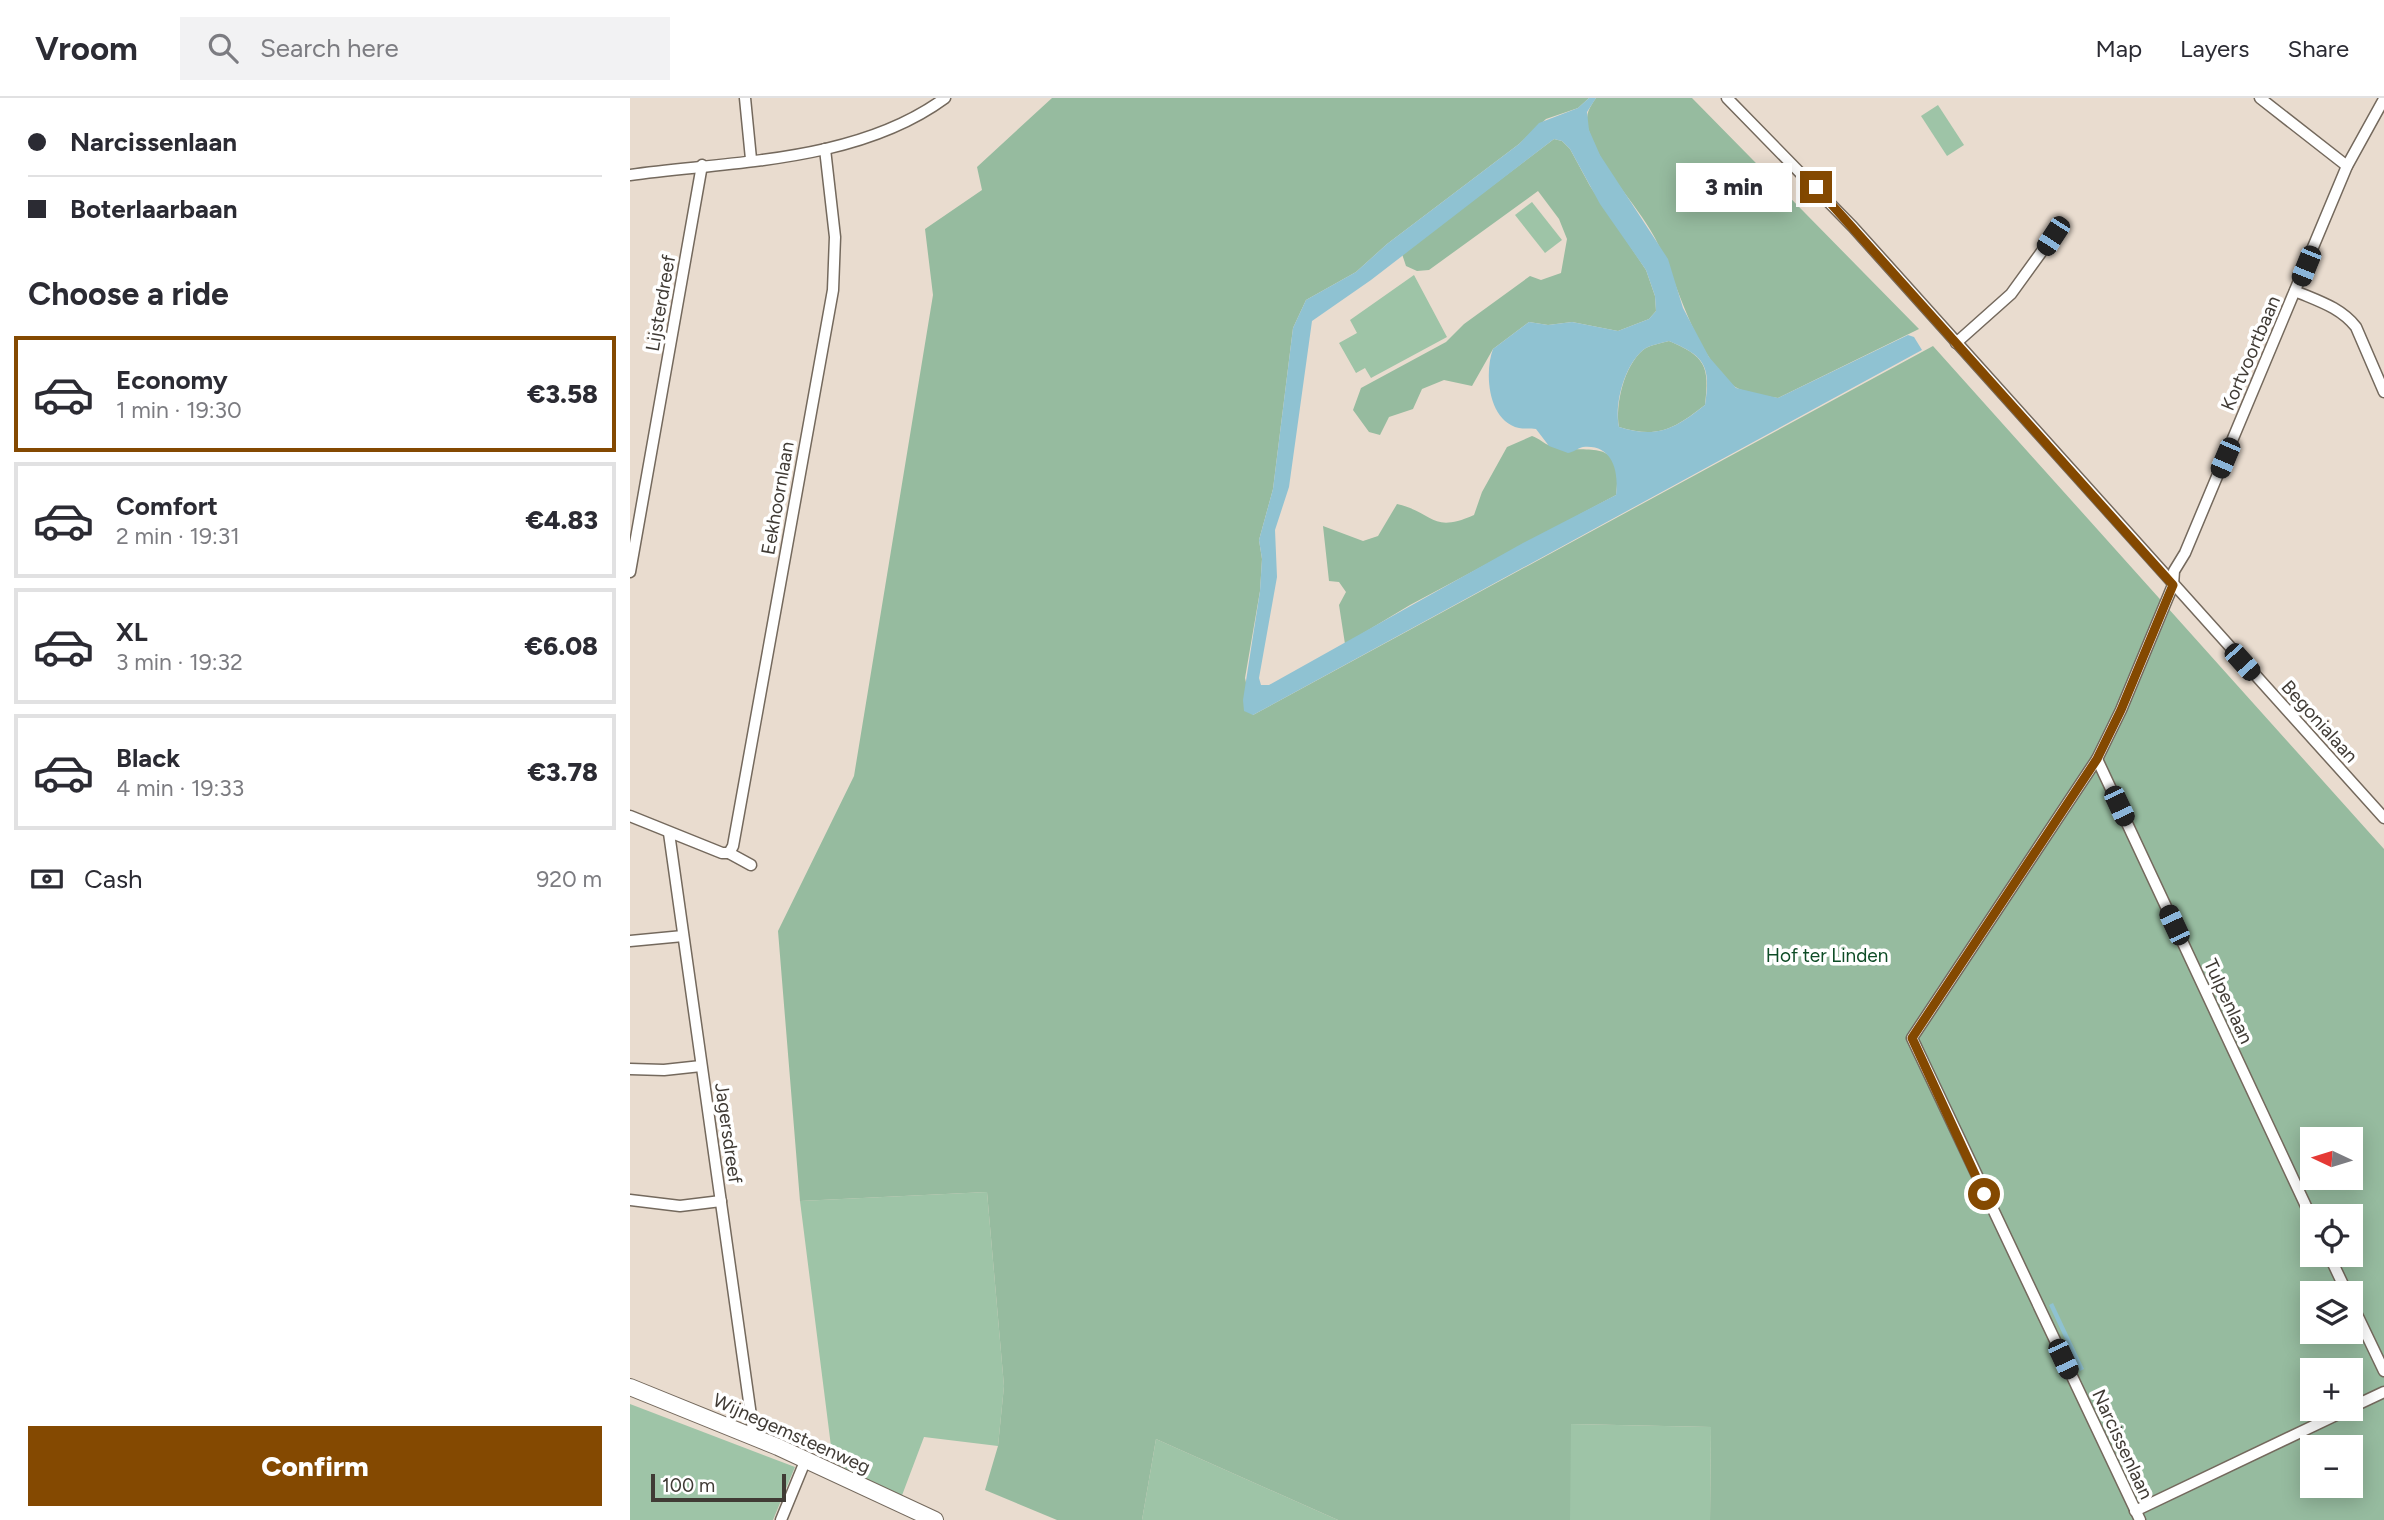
<!DOCTYPE html>
<meta charset="utf-8">
<style>
body{margin:0;font-family:Figtree,sans-serif;background:#f2f2f3;color:#2b2b33;height:100vh;display:flex;flex-direction:column;font-size:26px;white-space:nowrap}
*{box-sizing:border-box;margin:0}
p{font-size:23px;color:#7c7c81}
.icon{flex:none;width:38px;height:38px;fill:none;stroke:currentColor;stroke-width:2;stroke-linecap:round;stroke-linejoin:round}
.map{position:relative;flex:1;overflow:hidden}
.details{display:flex;flex-direction:column;background:#fff;width:630px}
.details>*{flex:none}
.guide{display:grid;align-content:center;height:154px;padding:0 28px;background:#fff}
.needle{width:46px;rotate:274deg}
.fabs{position:absolute;left:1670px;top:1029px;display:grid;gap:14px}
.fabs a{display:grid;place-items:center;width:63px;height:63px;border-radius:0px;background:#fff;box-shadow:0 4px 18px #0003;font-size:35px}
.scale{position:absolute;left:21px;bottom:18px;width:135px;box-sizing:border-box;padding-left:7px;border:4px solid #403b35;border-top:0;font-size:19px;line-height:24px;white-space:nowrap;color:#403b35;-webkit-text-stroke:5px #fff;paint-order:stroke}
.end{position:absolute;width:32px;height:32px;margin:-16px;border:9px solid #844901;background:#fff;box-shadow:0 0 0 4px #fff}
.from{border-radius:50%}
.bubble{position:absolute;height:49px;border-radius:0px;background:#fff;box-shadow:0 4px 18px #0003;font-size:23px;font-weight:800;line-height:49px;text-align:center}
.car{position:absolute;width:21px;height:42px;margin:-21px -10px;border-radius:9px;box-shadow:0 0 5px 2px #0007;background:linear-gradient(#222 24%,#8ab4d8 0 40%,#222 0 76%,#8ab4d8 0 86%,#222 0)}
.guide b{display:flex;align-items:center;gap:24px;height:66px;font-size:26px}
.guide b+b{border-top:2px solid #e1e1e2}
.guide i{width:18px;height:18px;background:#2b2b33}
ul{padding:0;list-style:none}
li{display:flex;align-items:center;gap:21px;height:116px;margin:0 14px 10px;padding:0 14px;border:4px solid #e1e1e2;border-radius:0px}
li div{flex:1}
li b{display:block;font-size:26px}
li em{font-style:normal;font-weight:800}
li.current{border-color:#844901}
li>.icon{width:63px;height:63px;stroke-width:1.5}
h2{padding:0 28px;font-size:32px;line-height:84px}
.pay{display:flex;align-items:center;gap:18px;height:77px;padding:0 28px;font-size:26px}
.pay p{margin-inline-start:auto}
.cta{display:flex;gap:14px;margin-top:auto;padding:14px 28px}
.cta a{flex:1;height:80px;border-radius:0px;background:#844901;color:#fff;font-size:28px;font-weight:800;line-height:80px;text-align:center}
header{display:flex;align-items:center;gap:42px;box-sizing:border-box;height:98px;padding:0 35px;background:#fff;border-bottom:2px solid #e1e1e2}
header strong{font-size:33px}
nav{display:flex;gap:38px;margin-inline-start:auto;font-size:24px}
.search{width:490px;height:63px;background:#f2f2f3;display:flex;align-items:center;gap:18px;box-sizing:border-box;padding:0 24px;border-radius:0px;color:#7c7c81;font-size:26px}
main{display:flex;flex:1;min-height:0}
.map>svg:first-child{display:block}
.green{fill:#9ec4a7}
.forest{fill:#96bb9f;fill-rule:evenodd}
.water{fill:#8fc2d2;fill-rule:evenodd}
.lines{fill:none;stroke-linecap:round;stroke-linejoin:round}
.street-casing{stroke:#74695d;stroke-width:13}
.secondary-casing{stroke:#74695d;stroke-width:18}
.street{stroke:#fff;stroke-width:10}
.secondary{stroke:#fff;stroke-width:16}
.route{stroke:#844901;stroke-width:9}
.labels{text-anchor:middle;stroke-width:7;stroke-linejoin:round;paint-order:stroke}
.street-label{font-size:19px;fill:#403b35;stroke:#fff}
.park-label{font-size:19px;fill:#0e4c26;stroke:#fff}
</style>
<header>
<strong>Vroom</strong>
<div class="search"><svg class="icon" aria-label="search" viewBox="0 0 24 24"><circle cx="10" cy="10" r="6"/><path d="M15 15l6 6"/></svg>Search here</div>
<nav><a>Map</a><a>Layers</a><a>Share</a></nav>
</header>
<main>
<section class="details">
<div class="guide">
<b><i class="from"></i>Narcissenlaan</b>
<b><i></i>Boterlaarbaan</b>
</div>
<h2>Choose a ride</h2>
<ul>
<li class="current"><svg class="icon" aria-label="car" viewBox="0 0 24 24"><path d="M5 17H2v-5l4-1 3-4h7l3 4 3 1v5h-3M9 17h6M6 11h13"/><circle cx="7" cy="17" r="2"/><circle cx="17" cy="17" r="2"/></svg><div><b>Economy</b><p>1 min · 19:30</p></div><em>€3.58</em></li>
<li><svg class="icon" aria-label="car" viewBox="0 0 24 24"><path d="M5 17H2v-5l4-1 3-4h7l3 4 3 1v5h-3M9 17h6M6 11h13"/><circle cx="7" cy="17" r="2"/><circle cx="17" cy="17" r="2"/></svg><div><b>Comfort</b><p>2 min · 19:31</p></div><em>€4.83</em></li>
<li><svg class="icon" aria-label="car" viewBox="0 0 24 24"><path d="M5 17H2v-5l4-1 3-4h7l3 4 3 1v5h-3M9 17h6M6 11h13"/><circle cx="7" cy="17" r="2"/><circle cx="17" cy="17" r="2"/></svg><div><b>XL</b><p>3 min · 19:32</p></div><em>€6.08</em></li>
<li><svg class="icon" aria-label="car" viewBox="0 0 24 24"><path d="M5 17H2v-5l4-1 3-4h7l3 4 3 1v5h-3M9 17h6M6 11h13"/><circle cx="7" cy="17" r="2"/><circle cx="17" cy="17" r="2"/></svg><div><b>Black</b><p>4 min · 19:33</p></div><em>€3.78</em></li>
</ul>
<div class="pay"><svg class="icon" aria-label="cash" viewBox="0 0 24 24"><path d="M3 7h18v10H3z"/><circle cx="12" cy="12" r="2"/></svg>Cash<p>920 m</p></div>
<div class="cta"><a>Confirm</a></div>
</section>
<div class="map">
<svg width="1754" height="1422" viewBox="0 0 1754 1422">
<rect width="100%" height="100%" fill="#e9dccf"/>
<g class="green">
<polygon points="1308,7 1334,47 1317,58 1291,18"/>
<polygon points="902,104 932,142 915,155 885,117"/>
<polygon points="784,177 817,239 741,280 735,270 726,275 709,245 727,235 720,222"/>
<polygon points="357,1094 374,1288 368,1348 294,1339 271,1400 203,1364 170,1103"/>
<polygon points="0,1306 165,1369 143,1422 0,1422"/>
<polygon points="940,1326 1081,1329 1080,1422 940,1422"/>
<polygon points="526,1341 708,1422 512,1422"/>
</g>
<g class="forest">
<path d="M 422,0 L 959,0 L 948,10 L 916,21 L 889,46 L 757,146 L 726,174 L 676,202 L 663,230 L 643,391 L 629,442 L 632,461 L 630,493 L 615,580 L 623,617 L 1303,248 L 1754,751 L 1754,1422 L 1080,1422 L 1081,1329 L 941,1326 L 940,1422 L 708,1422 L 526,1341 L 512,1422 L 427,1422 L 355,1392 L 368,1348 L 374,1288 L 357,1094 L 170,1103 L 148,833 L 224,678 L 303,197 L 295,131 L 352,92 L 347,69 ZM 1682,1041 L 1720,1041 L 1720,1080 L 1682,1080 ZM 1682,1118 L 1720,1118 L 1720,1157 L 1682,1157 ZM 1682,1195 L 1720,1195 L 1720,1234 L 1682,1234 ZM 1682,1272 L 1720,1272 L 1720,1311 L 1682,1311 ZM 1682,1349 L 1720,1349 L 1720,1388 L 1682,1388 Z"/>
<path d="M 966,0 L 1062,0 L 1289,231 L 1148,300 C 1132,297 1110,296 1098,283 C 1059,243 1050,188 1025,140 C 1005,103 970,71 958,30 C 955,17 959,10 966,0 Z"/>
<polygon points="924,41 932,43 940,51 960,88 1016,172 1025,198 1026,213 1019,221 988,233 942,224 918,227 899,224 863,251 842,288 814,282 792,291 783,311 759,319 750,337 739,334 723,312 731,290 816,244 834,226 900,178 911,182 931,175 937,141 929,121 908,93 799,172 787,173 776,168 772,156"/>
<path d="M 1039,243 C 1075,258 1080,268 1075,307 C 1044,331 1028,341 989,329 C 985,307 994,268 1013,252 C 1019,247 1032,245 1039,243 Z"/>
<path d="M 902,338 C 909,340 914,346 921,348 C 957,358 994,335 986,397 L 780,507 L 715,546 L 709,507 L 716,494 L 709,484 L 699,483 L 693,428 L 733,443 L 748,438 L 767,406 C 805,415 801,436 844,417 L 852,394 L 877,349 Z"/>
</g>
<g class="water">
<path d="M 959,0 L 966,0 L 957,14 L 959,32 L 970,57 L 1038,161 L 1053,210 L 1079,259 L 1106,290 L 1148,300 L 1278,237 L 1284,239 L 1292,252 L 623,617 L 614,613 L 613,602 L 630,493 L 632,461 L 629,442 L 643,391 L 663,230 L 676,202 L 726,174 L 757,146 L 889,46 L 909,25 L 948,10 ZM 924,41 L 932,43 L 940,51 L 970,106 L 1016,172 L 1025,198 L 1026,213 L 1019,221 L 988,233 L 942,224 L 918,227 L 899,224 L 863,251 C 854,275 858,323 889,330 C 894,331 900,330 906,331 L 919,348 L 938,355 C 944,354 948,350 953,349 C 983,346 989,374 986,397 L 893,445 L 639,587 L 631,587 L 629,580 L 647,479 L 645,432 L 659,389 L 682,223 L 741,182 ZM 1039,243 C 1075,258 1081,268 1075,307 C 1045,331 1027,341 989,329 C 984,307 994,268 1013,252 C 1019,247 1032,245 1039,243 Z"/>
<polygon points="1423,1205 1454,1271 1450,1273 1419,1207"/>
</g>
<g class="lines">
<defs>
<g id="street">
<polyline points="115,0 121,61"/>
<polyline points="1097,0 1223,129 1754,720"/>
<polyline points="1630,0 1717,68"/>
<path d="M 0,77 C 104,63 228,64 315,0"/>
<path d="M 1665,193 C 1688,203 1710,209 1726,229 L 1754,294"/>
<polyline points="1326,245 1381,196 1423,138"/>
<polyline points="0,474 72,67"/>
<polyline points="1467,661 1682,1121"/>
<polyline points="0,718 92,755 99,755 103,748 203,192 205,139 195,51"/>
<polyline points="39,735 124,1339"/>
<polyline points="99,755 121,767"/>
<polyline points="0,843 53,838"/>
<polyline points="0,971 34,972 71,968"/>
<polyline points="0,1102 50,1108 91,1103"/>
<polyline points="1699,1157 1717,1195"/>
<polyline points="1720,1202 1754,1273"/>
<polyline points="1720,1310 1754,1294"/>
<polyline points="1505,1413 1719,1311"/>
<polyline points="151,1422 176,1361"/>
<polyline points="1510,1422 1282,940 1467,661 1491,612 1543,487 1544,473 1555,455 1717,68 1754,1"/>
</g>
<polyline id="secondary" points="0,1289 148,1349 305,1422"/>
</defs>
<use href="#street" class="street-casing"/>
<use href="#secondary" class="secondary-casing"/>
<use href="#street" class="street"/>
<use href="#secondary" class="secondary"/>
</g>
<g class="lines">
<polyline class="route" points="1186,89 1543,487 1491,612 1467,661 1282,940 1354,1096"/>
</g>
<g class="labels">
<g class="street-label">
<text transform="translate(30 205) rotate(-80)" y="7">Lijsterdreef</text>
<text transform="translate(1620 255) rotate(-67)" y="7">Kortvoortbaan</text>
<text transform="translate(147 400) rotate(-80)" y="7">Eekhoornlaan</text>
<text transform="translate(1690 623) rotate(48)" y="7">Begonialaan</text>
<text transform="translate(1599 903) rotate(65)" y="7">Tulpenlaan</text>
<text transform="translate(99 1035) rotate(82)" y="7">Jagersdreef</text>
<text transform="translate(162 1335) rotate(24)" y="7">Wijnegemsteenweg</text>
<text transform="translate(1493 1346) rotate(65)" y="7">Narcissenlaan</text>
</g>
<g class="park-label">
<text x="1197" y="864">Hof ter Linden</text>
</g>
</g>
</svg>
<div class="fabs">
<a><svg class="needle" viewBox="-14 -14 28 28"><path d="M0-13l5 13h-10z" fill="#e53935"/><path d="M0 13l5-13h-10z" fill="#7c7c81"/></svg></a>
<a><svg class="icon" aria-label="locate" viewBox="0 0 24 24"><circle cx="12" cy="12" r="6"/><path d="M12 2v4M12 18v4M2 12h4M18 12h4"/></svg></a>
<a><svg class="icon" aria-label="layers" viewBox="0 0 24 24"><path d="M12 4l9 5-9 5-9-5zM3 14l9 5 9-5"/></svg></a>
<a>+</a>
<a>−</a>
</div>
<div class="scale">100 m</div>
<i class="end from" style="left:1354px;top:1096px"></i>
<i class="end" style="left:1186px;top:89px"></i>
<div class="bubble" style="left:1046px;top:65px;width:116px">3 min</div>
<i class="car" style="left:1423px;top:138px;rotate:213deg"></i>
<i class="car" style="left:1676px;top:168px;rotate:202deg"></i>
<i class="car" style="left:1595px;top:360px;rotate:203deg"></i>
<i class="car" style="left:1612px;top:564px;rotate:138deg"></i>
<i class="car" style="left:1489px;top:708px;rotate:155deg"></i>
<i class="car" style="left:1544px;top:827px;rotate:335deg"></i>
<i class="car" style="left:1433px;top:1261px;rotate:155deg"></i>
</div>
</main>
